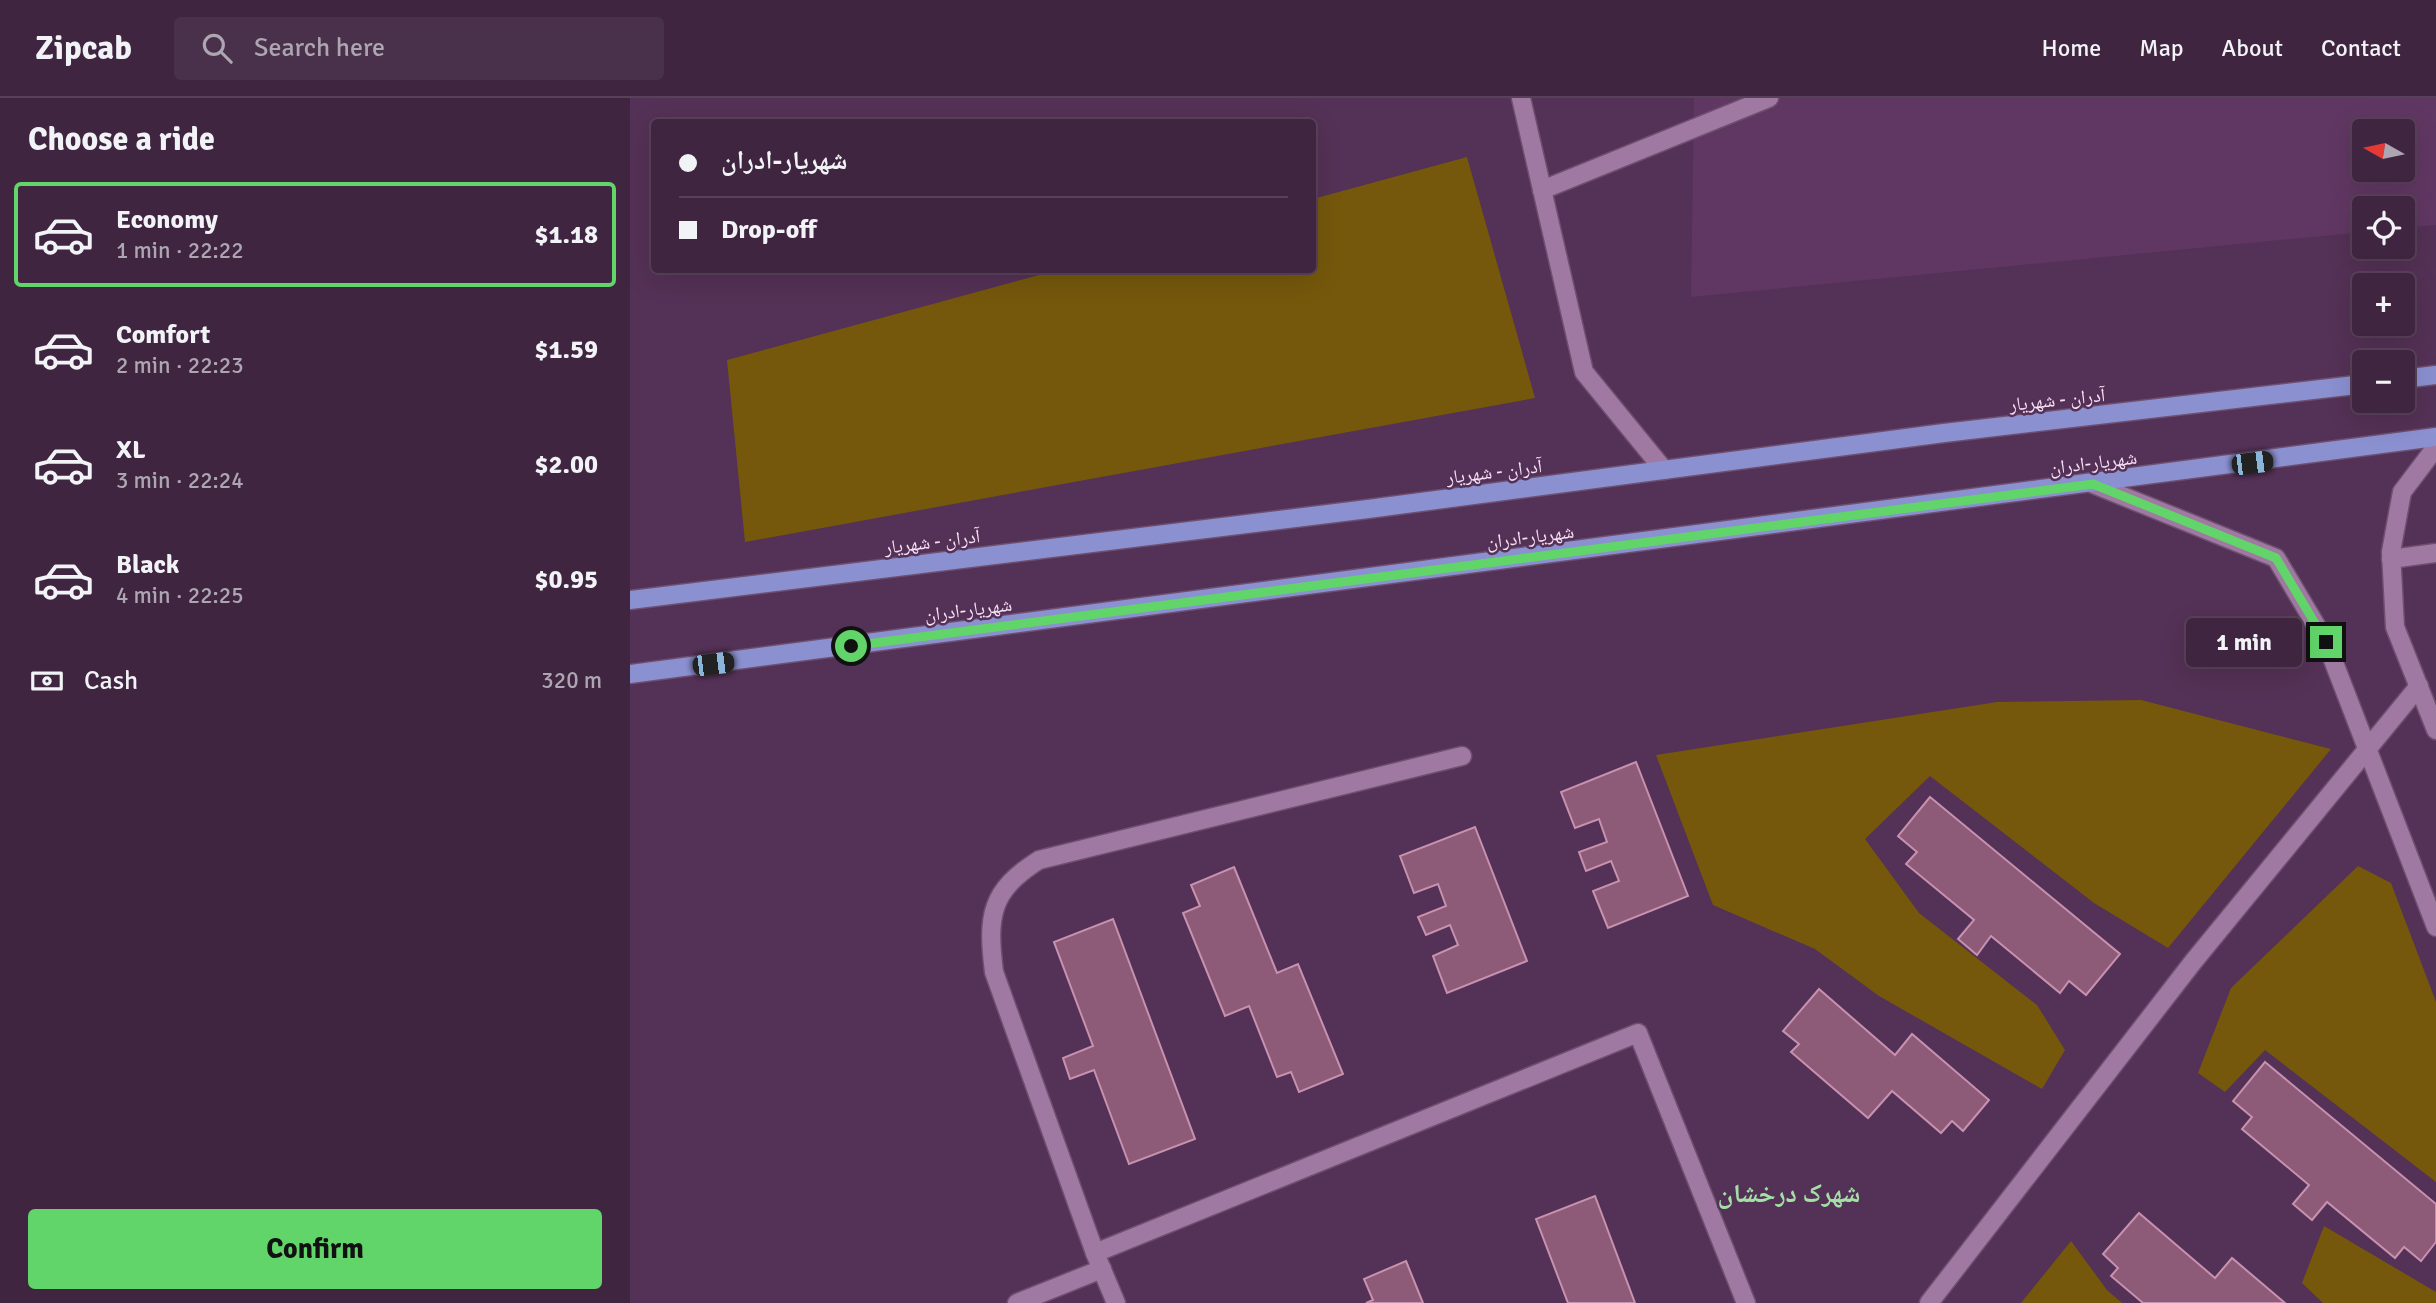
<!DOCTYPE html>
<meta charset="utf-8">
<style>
body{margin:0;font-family:Signika,"Noto Naskh Arabic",sans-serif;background:#4a314b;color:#f1f3f6;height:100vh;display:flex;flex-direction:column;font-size:26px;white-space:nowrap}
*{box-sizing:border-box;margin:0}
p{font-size:23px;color:#ada5b1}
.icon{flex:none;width:38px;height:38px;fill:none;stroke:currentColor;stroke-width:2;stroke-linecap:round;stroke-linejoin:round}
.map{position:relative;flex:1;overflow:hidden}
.details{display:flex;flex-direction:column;background:#3f2540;width:630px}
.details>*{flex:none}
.guide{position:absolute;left:21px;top:21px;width:665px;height:154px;border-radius:7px;box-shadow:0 7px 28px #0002,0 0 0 2px #584259;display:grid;align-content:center;height:154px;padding:0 28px;background:#3f2540}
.needle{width:46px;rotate:279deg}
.tools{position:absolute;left:1722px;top:21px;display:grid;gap:14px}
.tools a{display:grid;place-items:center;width:63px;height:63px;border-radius:7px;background:#3f2540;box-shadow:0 7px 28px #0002,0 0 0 2px #584259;font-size:35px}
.end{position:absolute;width:32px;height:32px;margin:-16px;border:9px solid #61d46a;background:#111;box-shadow:0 0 0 4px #111}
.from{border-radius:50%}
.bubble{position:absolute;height:49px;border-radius:7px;background:#3f2540;box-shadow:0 7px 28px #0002,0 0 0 2px #584259;font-size:23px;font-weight:700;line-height:49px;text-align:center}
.car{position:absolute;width:21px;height:42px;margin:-21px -10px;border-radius:9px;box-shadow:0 0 5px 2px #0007;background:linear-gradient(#222 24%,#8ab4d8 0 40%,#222 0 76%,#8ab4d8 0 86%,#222 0)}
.guide b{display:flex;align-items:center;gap:24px;height:66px;font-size:26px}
.guide b+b{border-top:2px solid #584259}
.guide i{width:18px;height:18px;background:#f1f3f6}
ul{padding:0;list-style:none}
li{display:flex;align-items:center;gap:21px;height:105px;margin:0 14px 10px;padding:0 14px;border:4px solid transparent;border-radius:7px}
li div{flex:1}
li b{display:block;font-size:26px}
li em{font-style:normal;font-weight:700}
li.current{border-color:#61d46a}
li>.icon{width:63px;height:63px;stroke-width:1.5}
h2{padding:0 28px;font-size:32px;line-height:84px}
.pay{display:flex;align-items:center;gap:18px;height:77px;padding:0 28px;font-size:26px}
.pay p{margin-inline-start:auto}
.cta{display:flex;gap:14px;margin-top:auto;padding:14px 28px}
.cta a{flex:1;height:80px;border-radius:7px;background:#61d46a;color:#111;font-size:28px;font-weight:700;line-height:80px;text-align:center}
header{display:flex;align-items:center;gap:42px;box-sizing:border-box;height:98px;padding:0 35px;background:#3f2540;border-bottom:2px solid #584259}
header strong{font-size:33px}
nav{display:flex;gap:38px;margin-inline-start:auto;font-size:24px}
.search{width:490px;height:63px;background:#4a314b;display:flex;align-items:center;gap:18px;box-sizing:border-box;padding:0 24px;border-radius:7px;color:#ada5b1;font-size:26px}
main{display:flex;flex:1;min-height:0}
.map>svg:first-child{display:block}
.built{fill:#603762;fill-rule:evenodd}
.green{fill:#75580c}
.building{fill:#8d5b77;stroke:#c791af;stroke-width:2}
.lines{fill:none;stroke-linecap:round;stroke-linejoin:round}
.minor-casing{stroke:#6e4f6f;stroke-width:21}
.major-casing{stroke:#6e4f6f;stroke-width:21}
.minor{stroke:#a079a2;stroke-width:18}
.major{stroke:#8a90d0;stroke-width:18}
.route{stroke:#61d46a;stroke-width:9}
.labels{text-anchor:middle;stroke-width:5;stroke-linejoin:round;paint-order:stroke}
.street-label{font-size:19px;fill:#f6e0f6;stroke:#543156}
.district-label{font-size:26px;font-weight:bold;fill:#a4dfa5;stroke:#543156}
</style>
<header>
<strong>Zipcab</strong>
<div class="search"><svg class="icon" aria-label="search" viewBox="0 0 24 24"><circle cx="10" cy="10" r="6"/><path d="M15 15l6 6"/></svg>Search here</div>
<nav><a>Home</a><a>Map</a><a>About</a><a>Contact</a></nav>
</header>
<main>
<section class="details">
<h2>Choose a ride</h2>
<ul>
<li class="current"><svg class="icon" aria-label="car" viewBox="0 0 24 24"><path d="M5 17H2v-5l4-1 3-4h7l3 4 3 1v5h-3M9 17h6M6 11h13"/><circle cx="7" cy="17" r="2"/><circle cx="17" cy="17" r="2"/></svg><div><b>Economy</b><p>1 min · 22:22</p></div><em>$1.18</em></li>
<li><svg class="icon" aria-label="car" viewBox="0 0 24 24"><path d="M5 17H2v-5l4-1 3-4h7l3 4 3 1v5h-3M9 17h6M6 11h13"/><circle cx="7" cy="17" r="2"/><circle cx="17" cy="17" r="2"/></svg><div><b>Comfort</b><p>2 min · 22:23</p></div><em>$1.59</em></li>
<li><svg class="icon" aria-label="car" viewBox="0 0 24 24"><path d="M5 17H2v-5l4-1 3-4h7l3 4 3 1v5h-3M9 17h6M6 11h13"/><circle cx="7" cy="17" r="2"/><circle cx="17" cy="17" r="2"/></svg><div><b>XL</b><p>3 min · 22:24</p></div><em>$2.00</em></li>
<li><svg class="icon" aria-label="car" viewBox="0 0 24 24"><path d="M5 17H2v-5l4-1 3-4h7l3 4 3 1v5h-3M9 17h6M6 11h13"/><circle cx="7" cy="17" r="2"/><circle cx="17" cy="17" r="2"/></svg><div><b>Black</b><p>4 min · 22:25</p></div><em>$0.95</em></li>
</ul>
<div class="pay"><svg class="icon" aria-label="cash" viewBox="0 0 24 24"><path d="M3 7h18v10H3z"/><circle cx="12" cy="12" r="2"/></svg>Cash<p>320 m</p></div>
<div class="cta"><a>Confirm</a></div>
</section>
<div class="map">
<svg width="1806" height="1205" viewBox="0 0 1806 1205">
<rect width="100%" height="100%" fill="#543156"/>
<path class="built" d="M 1064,0 L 1806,0 L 1806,127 L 1773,130 L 1773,110 L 1734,110 L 1734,134 L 1061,199 ZM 1734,33 L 1773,33 L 1773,72 L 1734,72 Z"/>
<g class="green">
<polygon points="837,59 905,300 115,444 97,262 427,172 682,172 683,101"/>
<polygon points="1511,602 1701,651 1538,850 1464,805 1300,678 1235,741 1289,815 1407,907 1435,952 1412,991 1249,898 1185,851 1083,807 1026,657 1367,604"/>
<polygon points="1728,768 1761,785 1806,904 1806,1084 1635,952 1595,994 1568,975 1601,890"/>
<polygon points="1694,1128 1806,1194 1806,1205 1693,1205 1672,1185"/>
<polygon points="1441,1143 1477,1192 1492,1205 1391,1205"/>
</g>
<g class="building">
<polygon points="1006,664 1058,798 978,830 963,793 989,783 981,763 956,773 949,754 977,744 969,721 945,730 931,694"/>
<polygon points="1300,699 1490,856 1456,897 1439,883 1430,895 1361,838 1347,857 1328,841 1344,822 1276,766 1287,754 1268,738"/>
<polygon points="845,729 897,863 817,895 803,858 828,847 820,827 796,837 788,819 816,808 808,786 784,795 770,758"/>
<polygon points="604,769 647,875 668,866 713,976 669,994 661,974 647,979 619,908 595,918 553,815 570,808 561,787"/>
<polygon points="483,821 565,1041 499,1066 464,972 440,981 433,960 463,948 424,844"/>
<polygon points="1189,891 1265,957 1282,936 1359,1002 1333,1033 1322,1023 1311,1035 1262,993 1238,1020 1161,954 1169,946 1153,933"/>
<polygon points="1635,964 1806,1106 1806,1144 1791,1163 1774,1149 1765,1160 1697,1104 1682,1122 1663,1106 1679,1087 1612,1031 1622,1019 1603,1003"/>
<polygon points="965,1098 1005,1205 938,1205 906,1121"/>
<polygon points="1509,1115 1585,1180 1602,1160 1655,1205 1513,1205 1481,1178 1488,1170 1473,1156"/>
<polygon points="776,1163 793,1205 736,1205 743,1202 734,1181"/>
</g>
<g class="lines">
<defs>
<g id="minor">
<polyline points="891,0 954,274 1034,372"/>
<polyline points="912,92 1139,0"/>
<polyline points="1806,349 1772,394 1761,454 1765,529 1806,632"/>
<polyline points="1463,386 1646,460 1696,544 1806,829"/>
<polyline points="1761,461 1806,455"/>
<polyline points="465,1155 1008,935 1116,1205"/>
<polyline points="387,1205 472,1171"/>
<path d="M 486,1205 L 465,1155 L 364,874 C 357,818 360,793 409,762 L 832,658"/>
<polyline points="1299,1205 1563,864 1789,588"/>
</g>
<g id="major">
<polyline points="1773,281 1806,277"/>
<polyline points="0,502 738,411 1314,335 1734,286"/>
<polyline points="0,576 1806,339"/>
</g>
</defs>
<use href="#minor" class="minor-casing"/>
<use href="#major" class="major-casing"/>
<use href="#minor" class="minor"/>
<use href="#major" class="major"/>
</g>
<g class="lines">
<polyline class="route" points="221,548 1463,386 1646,460 1696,544"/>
</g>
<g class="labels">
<g class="street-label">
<text transform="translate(1427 301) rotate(-6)" y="7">آدران - شهریار</text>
<text transform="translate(1463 364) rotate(-7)" y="7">شهریار-ادران</text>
<text transform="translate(864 373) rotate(-7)" y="7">آدران - شهریار</text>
<text transform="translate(900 438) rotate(-7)" y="7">شهریار-ادران</text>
<text transform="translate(302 443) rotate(-7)" y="7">آدران - شهریار</text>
<text transform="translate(338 511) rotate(-7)" y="7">شهریار-ادران</text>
</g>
<g class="district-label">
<text x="1159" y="1104">شهرک درخشان</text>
</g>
</g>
</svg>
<div class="tools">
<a><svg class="needle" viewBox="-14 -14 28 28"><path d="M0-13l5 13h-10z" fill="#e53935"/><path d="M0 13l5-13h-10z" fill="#ada5b1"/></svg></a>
<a><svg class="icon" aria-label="locate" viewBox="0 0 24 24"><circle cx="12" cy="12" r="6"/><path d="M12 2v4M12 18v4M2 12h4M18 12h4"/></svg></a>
<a>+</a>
<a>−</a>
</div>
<i class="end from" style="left:221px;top:548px"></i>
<i class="end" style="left:1696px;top:544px"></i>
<div class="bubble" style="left:1556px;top:520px;width:116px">1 min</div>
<i class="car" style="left:1622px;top:365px;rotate:83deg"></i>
<i class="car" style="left:83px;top:566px;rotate:83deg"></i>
<div class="guide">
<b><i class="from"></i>شهریار-ادران</b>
<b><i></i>Drop-off</b>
</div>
</div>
</main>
